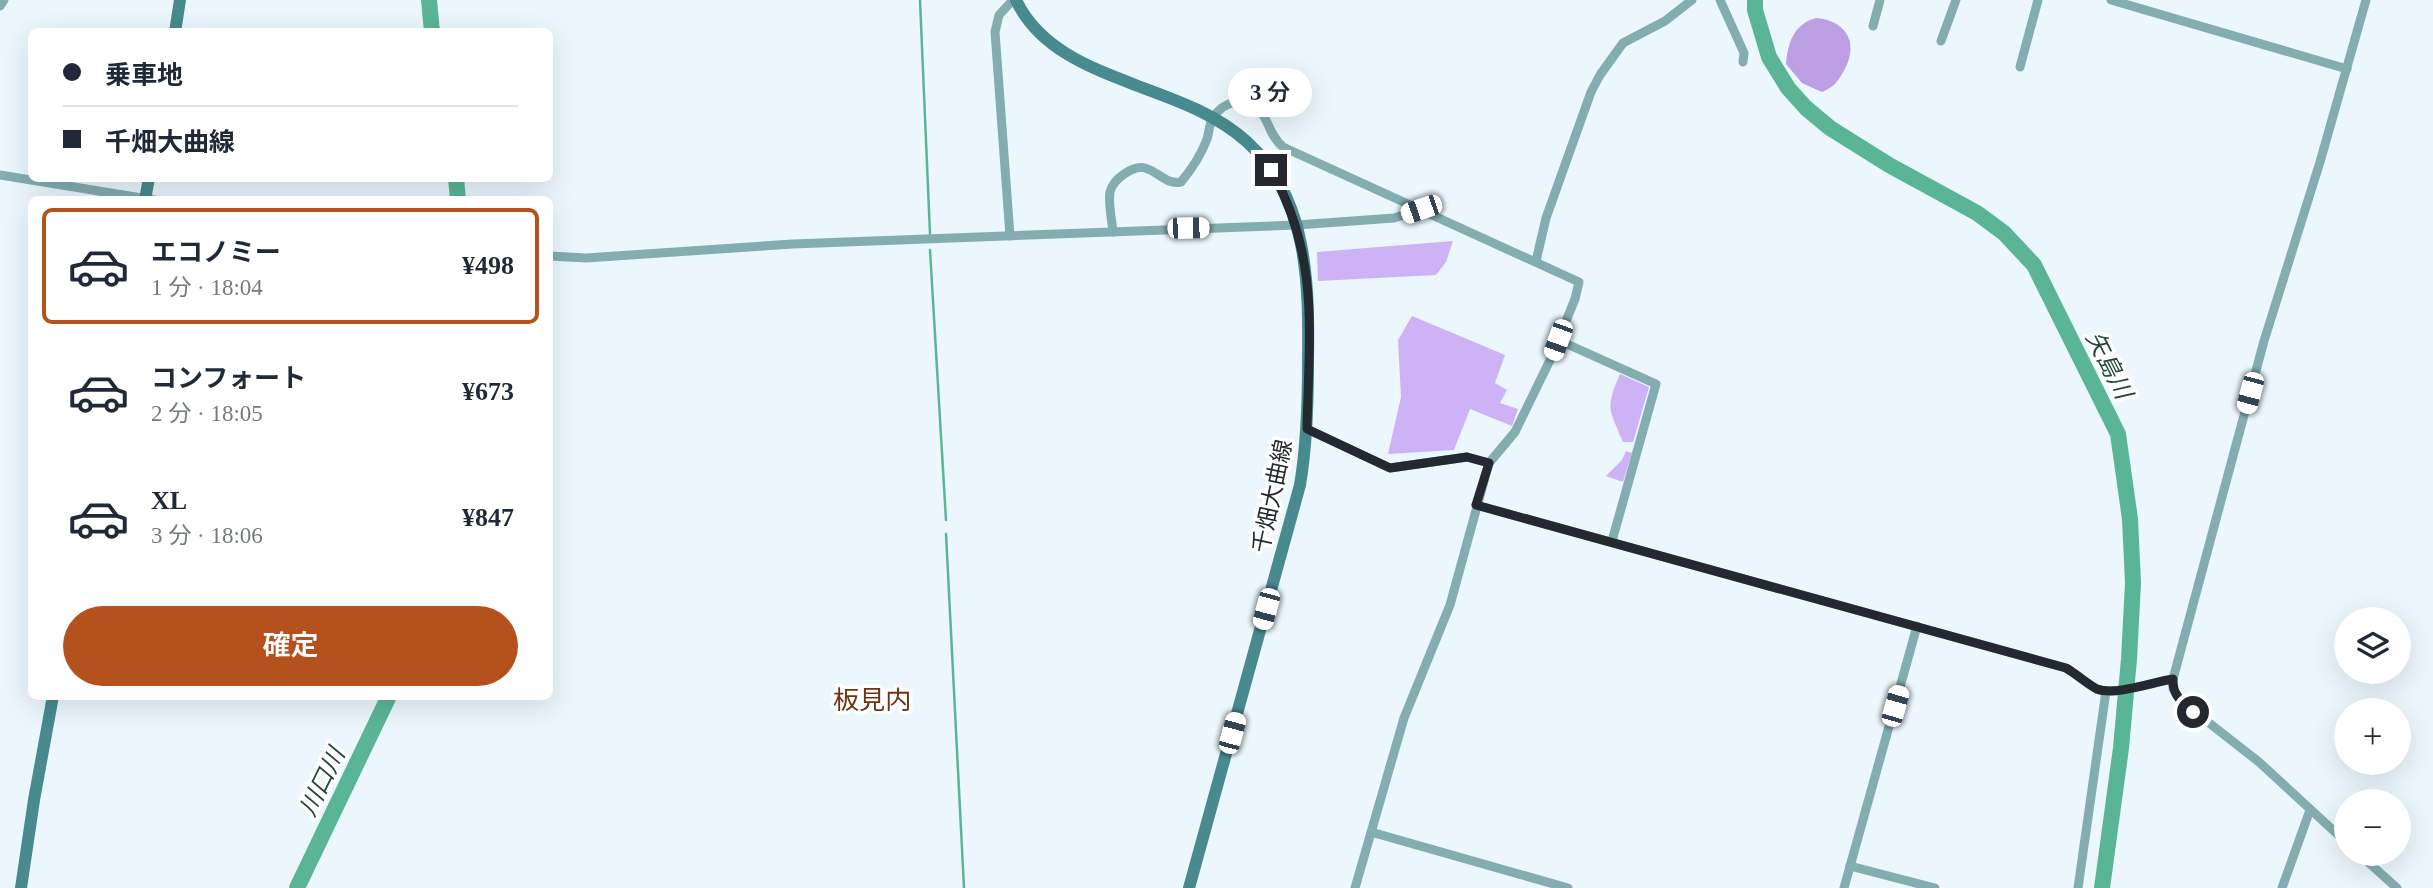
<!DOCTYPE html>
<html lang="ja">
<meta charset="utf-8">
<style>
body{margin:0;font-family:"Times New Roman","Noto Sans JP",serif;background:#f6f6f7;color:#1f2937;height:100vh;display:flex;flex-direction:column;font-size:26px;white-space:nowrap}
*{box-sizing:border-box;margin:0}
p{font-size:23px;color:#747a83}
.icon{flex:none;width:38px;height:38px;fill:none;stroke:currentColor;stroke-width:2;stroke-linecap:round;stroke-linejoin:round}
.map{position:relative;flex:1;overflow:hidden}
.details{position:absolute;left:28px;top:196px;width:525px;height:504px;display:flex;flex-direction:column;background:#fff;border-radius:10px;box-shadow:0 7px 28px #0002}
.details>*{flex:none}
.hud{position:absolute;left:28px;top:28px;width:525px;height:154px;border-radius:10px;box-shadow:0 7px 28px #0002;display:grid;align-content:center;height:154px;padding:0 35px;background:#fff}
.fabs{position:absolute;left:2334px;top:607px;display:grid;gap:14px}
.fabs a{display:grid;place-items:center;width:77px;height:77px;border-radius:50%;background:#fff;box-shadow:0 7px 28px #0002;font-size:35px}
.end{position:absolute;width:32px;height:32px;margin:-16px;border:9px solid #23292e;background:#fff;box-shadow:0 0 0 4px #fff}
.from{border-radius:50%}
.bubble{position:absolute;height:49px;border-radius:24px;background:#fff;box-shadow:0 7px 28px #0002;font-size:23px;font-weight:600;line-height:49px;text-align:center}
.car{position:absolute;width:21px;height:42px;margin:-21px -10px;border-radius:9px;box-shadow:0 0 5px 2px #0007;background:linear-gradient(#fff 24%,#345 0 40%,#fff 0 76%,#345 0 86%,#fff 0)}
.hud b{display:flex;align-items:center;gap:24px;height:66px;font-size:26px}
.hud b+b{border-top:2px solid #e0e1e3}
.hud i{width:18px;height:18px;background:#1f2937}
ul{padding:12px 0 0;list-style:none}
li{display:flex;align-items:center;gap:21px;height:116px;margin:0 14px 10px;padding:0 21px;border:4px solid transparent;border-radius:10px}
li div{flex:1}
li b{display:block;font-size:26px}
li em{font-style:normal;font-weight:600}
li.active{border-color:#b5511d}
li>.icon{width:63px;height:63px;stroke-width:1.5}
.button{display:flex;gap:14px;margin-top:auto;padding:14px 35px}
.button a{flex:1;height:80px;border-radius:42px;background:#b5511d;color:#fff;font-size:28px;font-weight:600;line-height:80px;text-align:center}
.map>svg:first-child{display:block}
.green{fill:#ceb2f6}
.forest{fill:#bb9fe2}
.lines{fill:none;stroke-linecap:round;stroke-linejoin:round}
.stream{stroke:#5ab596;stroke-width:2.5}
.river{stroke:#5ab596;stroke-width:16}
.street{stroke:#83adb0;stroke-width:9}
.secondary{stroke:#488a8f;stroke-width:12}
.route{stroke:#23292e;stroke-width:9}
.labels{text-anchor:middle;stroke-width:7;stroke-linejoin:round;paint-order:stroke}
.street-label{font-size:23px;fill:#23292e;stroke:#fff}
.water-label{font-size:24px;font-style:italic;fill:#20483a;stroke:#fff}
.quarter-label{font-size:26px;fill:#723213;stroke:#fff}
</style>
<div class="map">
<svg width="2433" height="888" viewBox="0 0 2433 888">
<rect width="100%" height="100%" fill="#ebf6fd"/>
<g class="green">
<polygon points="1453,241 1446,262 1436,275 1318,281 1317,252"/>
<polygon points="1412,316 1505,355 1495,383 1507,390 1500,403 1518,409 1512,426 1470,409 1454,450 1388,454 1401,397 1398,340"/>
<path d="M 1620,374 L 1649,387 L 1633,442 L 1623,442 C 1609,408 1605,409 1620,374 Z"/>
<polygon points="1626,451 1632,453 1623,482 1606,476 1622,460"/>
</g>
<path class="forest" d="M 1816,18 C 1849,21 1860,46 1842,74 C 1836,84 1833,87 1822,92 L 1802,83 L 1786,64 C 1788,42 1794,24 1816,18 Z"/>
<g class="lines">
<g class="stream">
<polyline points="920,0 930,234"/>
<polyline points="930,250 946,520"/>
<polyline points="946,534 964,888"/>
</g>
<g class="river">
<polyline points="429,0 432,32"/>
<polyline points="1755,0 1755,10 1769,57 1788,88 1806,108 1830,128 1889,165 1977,213 2004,233 2034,265 2118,434 2130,519 2133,583 2129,659 2121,748 2102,888"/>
<polyline points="456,178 458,200"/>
<polyline points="297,888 389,696"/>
</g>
<g class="street">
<polyline points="1720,0 1744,53 1743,62"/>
<polyline points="2111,0 2347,69"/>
<polyline points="0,6 4,0"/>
<polyline points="1873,26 1880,0"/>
<polyline points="1941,41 1956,0"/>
<polyline points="2020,67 2038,0"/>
<polyline points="0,175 154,200"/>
<path d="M 1113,232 C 1112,220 1108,204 1110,192 C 1113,179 1133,165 1145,168 C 1159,172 1166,185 1181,182 C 1192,169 1201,155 1207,139 C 1209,133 1209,124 1213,118 C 1223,101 1245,96 1259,110 C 1270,121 1268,134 1283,147 L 1579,282 L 1575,299 L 1551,358 L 1515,432 L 1489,463 L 1450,605 L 1404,718 L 1355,888"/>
<polyline points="1010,236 995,32 999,15 1013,0"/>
<polyline points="550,256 586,258 793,244 1297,225 1394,218 1421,209"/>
<polyline points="1536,261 1546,218 1591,92 1600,75 1623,43 1665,21 1692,0"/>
<polyline points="1558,340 1656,384 1612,541"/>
<polyline points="1307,429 1390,468 1467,457 1489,463"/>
<path d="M 1476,505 L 2066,668 C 2075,673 2090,686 2097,689 C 2116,696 2153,682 2173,679"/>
<polyline points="1371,832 1568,888"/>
<polyline points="2347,843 2259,762 2181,701 2173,689 2173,679 2264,341 2320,162 2366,0"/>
<polyline points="2359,854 2397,888"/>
<polyline points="1850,866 1935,888"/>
<polyline points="1844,888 1917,626"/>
<polyline points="2078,888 2106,691"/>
<polyline points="2282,888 2310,810"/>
</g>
<g class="secondary">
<path d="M 1016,0 C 1039,49 1091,68 1138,86 C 1176,100 1216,114 1246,141 C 1309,197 1309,286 1308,363 C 1308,404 1307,444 1300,485 L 1189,888"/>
<polyline points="175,32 180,0"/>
<polyline points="145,200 149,178"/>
<polyline points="21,888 34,800 53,696"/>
</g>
</g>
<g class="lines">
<path class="route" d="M 1271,170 C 1320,256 1309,334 1307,429 L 1390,468 L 1467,457 L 1489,463 L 1476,505 L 2066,668 C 2075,673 2090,686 2097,689 C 2115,696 2153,682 2173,679 C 2172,695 2182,702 2193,712"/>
</g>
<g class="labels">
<g class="street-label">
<text transform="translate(1272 496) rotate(-78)" y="8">千畑大曲線</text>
</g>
<g class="water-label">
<text transform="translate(2109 365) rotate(63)" y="8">矢島川</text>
<text transform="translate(322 782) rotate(-64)" y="8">川口川</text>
</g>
<g class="quarter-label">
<text x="872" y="709">板見内</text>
</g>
</g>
</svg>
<div class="fabs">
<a><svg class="icon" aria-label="layers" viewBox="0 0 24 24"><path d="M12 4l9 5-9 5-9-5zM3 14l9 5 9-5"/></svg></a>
<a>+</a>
<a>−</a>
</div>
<i class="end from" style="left:2193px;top:712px"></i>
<i class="end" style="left:1271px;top:170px"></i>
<div class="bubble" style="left:1228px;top:68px;width:84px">3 分</div>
<i class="car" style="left:1421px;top:209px;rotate:251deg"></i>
<i class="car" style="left:1188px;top:228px;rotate:89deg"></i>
<i class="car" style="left:1558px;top:340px;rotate:200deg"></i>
<i class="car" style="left:2250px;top:393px;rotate:195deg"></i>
<i class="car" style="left:1266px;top:609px;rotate:195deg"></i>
<i class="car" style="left:1895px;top:706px;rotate:16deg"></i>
<i class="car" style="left:1232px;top:733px;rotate:15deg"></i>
<div class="hud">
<b><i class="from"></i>乗車地</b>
<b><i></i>千畑大曲線</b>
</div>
<section class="details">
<ul>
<li class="active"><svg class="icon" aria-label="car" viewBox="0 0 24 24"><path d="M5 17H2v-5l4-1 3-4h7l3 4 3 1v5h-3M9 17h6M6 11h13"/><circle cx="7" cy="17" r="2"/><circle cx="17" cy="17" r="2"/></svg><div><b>エコノミー</b><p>1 分 · 18:04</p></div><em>¥498</em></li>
<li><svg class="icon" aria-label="car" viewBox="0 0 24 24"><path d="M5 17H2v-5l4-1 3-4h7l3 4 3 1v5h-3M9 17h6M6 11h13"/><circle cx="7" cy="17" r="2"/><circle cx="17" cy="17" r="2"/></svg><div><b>コンフォート</b><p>2 分 · 18:05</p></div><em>¥673</em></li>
<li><svg class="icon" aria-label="car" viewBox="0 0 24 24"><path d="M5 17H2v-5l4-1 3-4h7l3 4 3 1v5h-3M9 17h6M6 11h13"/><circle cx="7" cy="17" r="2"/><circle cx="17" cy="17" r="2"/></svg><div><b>XL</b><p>3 分 · 18:06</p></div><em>¥847</em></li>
</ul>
<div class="button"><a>確定</a></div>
</section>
</div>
